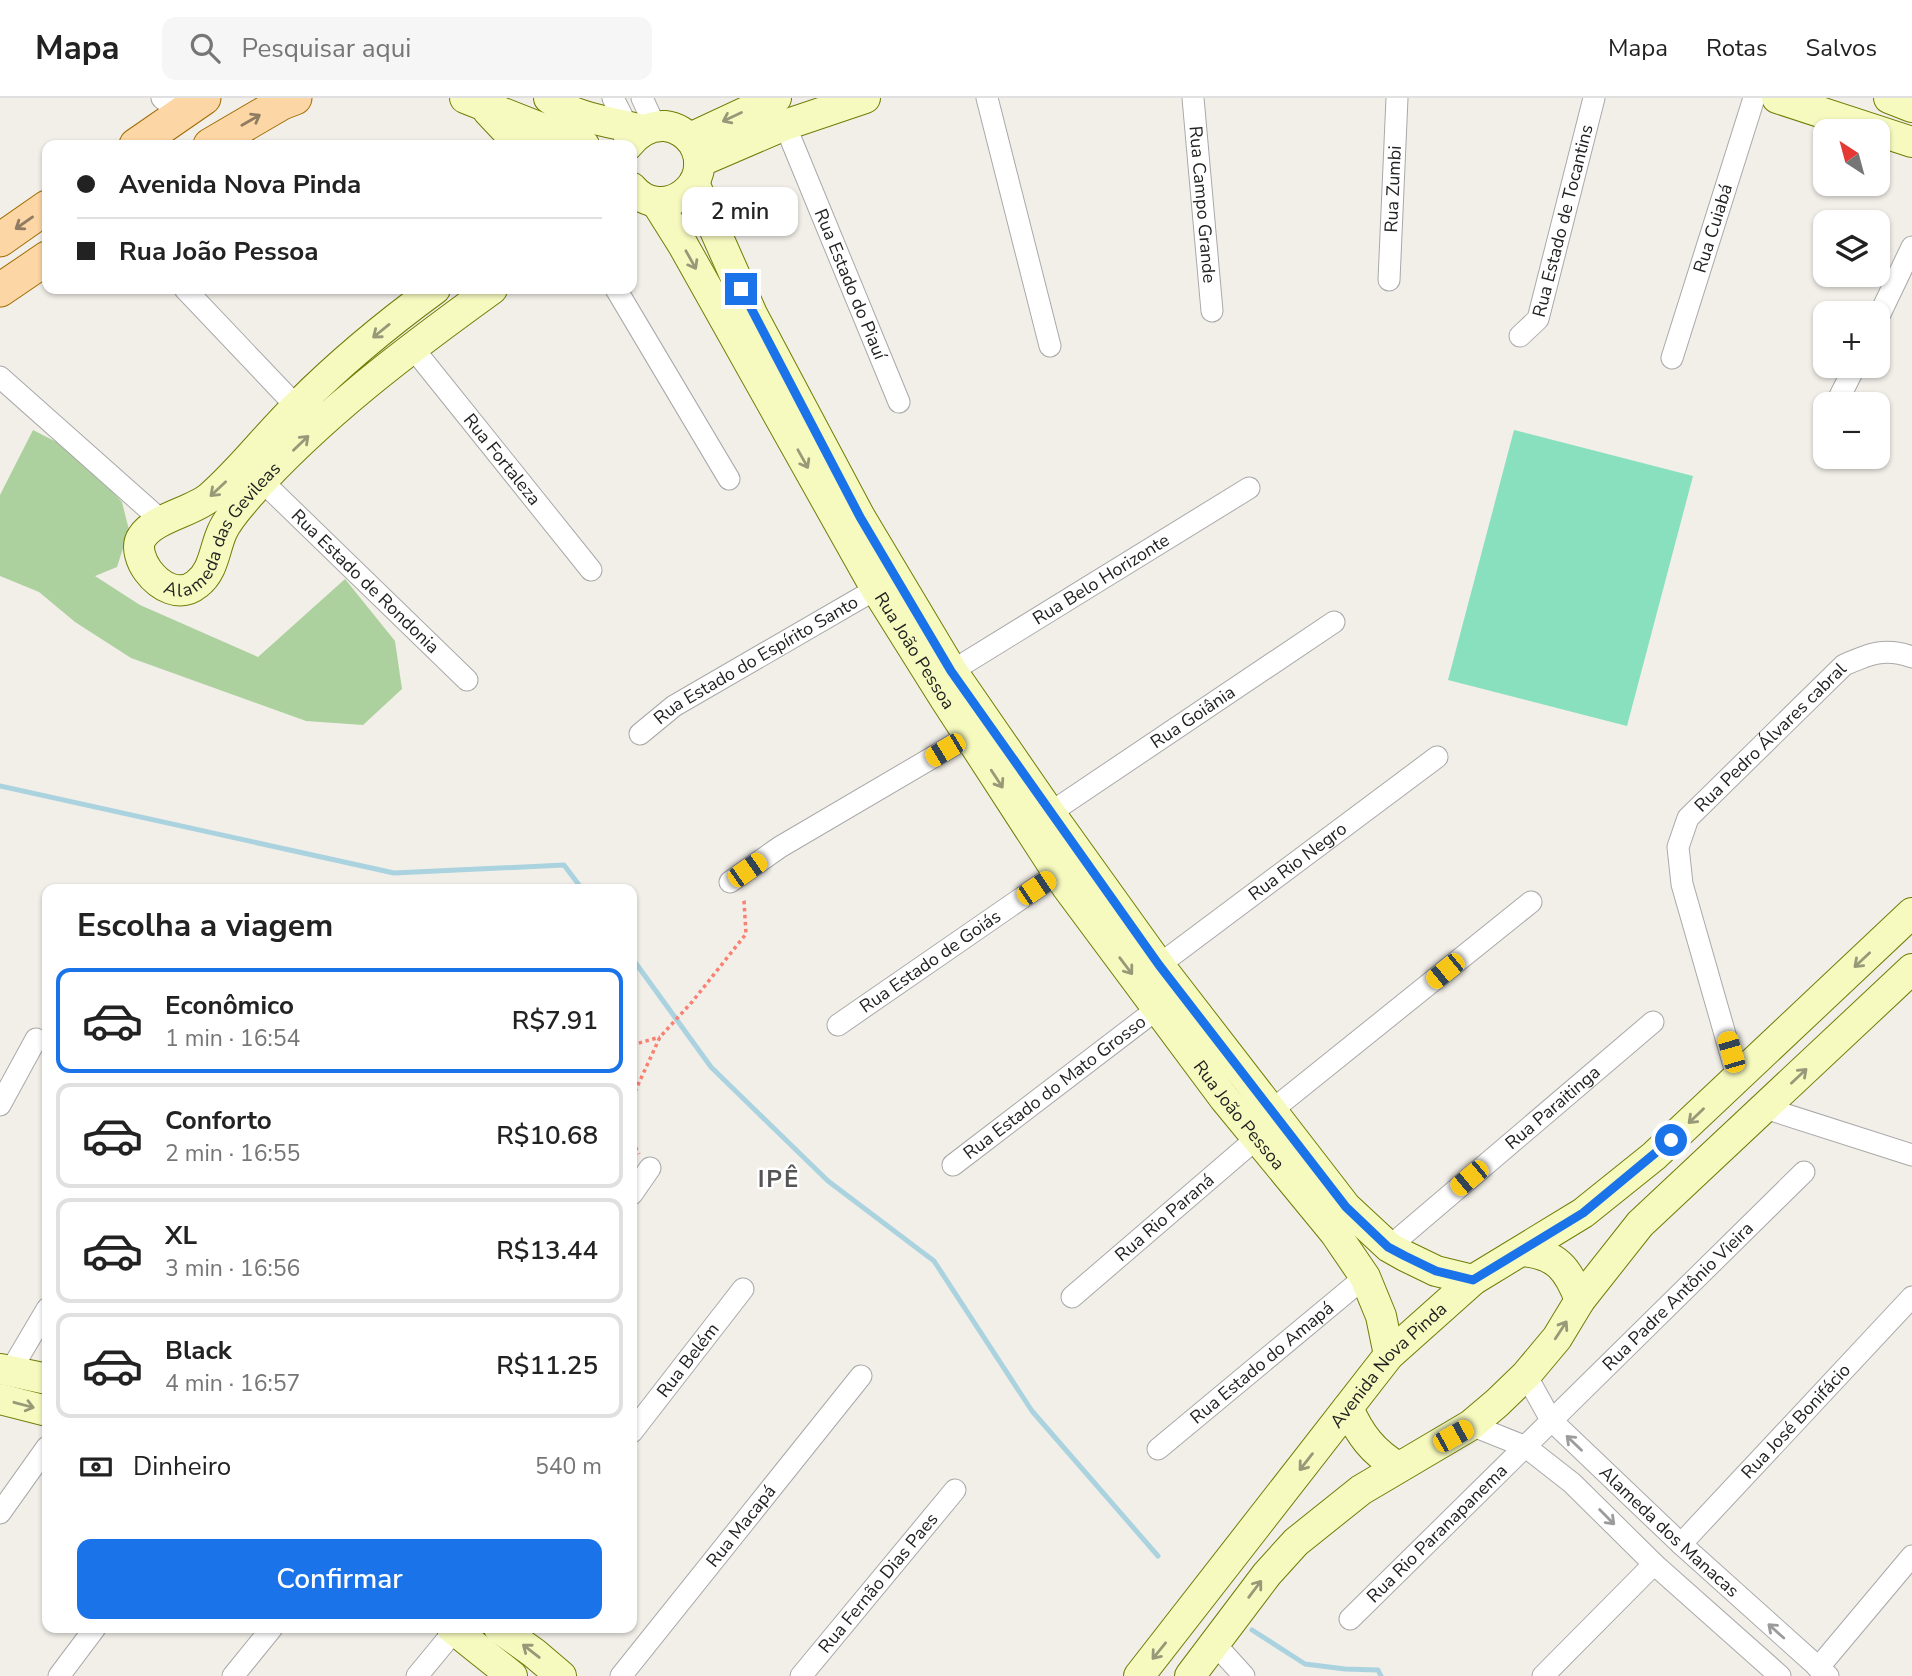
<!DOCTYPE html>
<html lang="pt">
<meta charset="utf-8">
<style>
body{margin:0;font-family:"Nunito Sans",sans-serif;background:#f6f6f6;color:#222;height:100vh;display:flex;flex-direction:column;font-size:26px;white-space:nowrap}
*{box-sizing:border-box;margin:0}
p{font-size:23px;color:#767676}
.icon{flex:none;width:38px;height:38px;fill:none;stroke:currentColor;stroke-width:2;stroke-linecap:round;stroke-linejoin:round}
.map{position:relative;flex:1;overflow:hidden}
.panel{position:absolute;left:42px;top:786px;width:595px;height:749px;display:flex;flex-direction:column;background:#fff;border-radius:14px;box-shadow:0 2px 5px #0004}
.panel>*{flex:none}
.top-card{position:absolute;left:42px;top:42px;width:595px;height:154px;border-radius:14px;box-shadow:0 2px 5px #0004;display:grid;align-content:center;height:154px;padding:0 35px;background:#fff}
.needle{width:46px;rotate:324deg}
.tools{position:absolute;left:1813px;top:21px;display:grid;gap:14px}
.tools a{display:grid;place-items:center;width:77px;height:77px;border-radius:14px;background:#fff;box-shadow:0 2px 5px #0004;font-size:35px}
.end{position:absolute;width:32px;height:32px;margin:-16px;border:9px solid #1a73e8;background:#fff;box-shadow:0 0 0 4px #fff}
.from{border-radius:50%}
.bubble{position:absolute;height:49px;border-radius:14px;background:#fff;box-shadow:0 2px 5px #0004;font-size:23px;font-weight:600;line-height:49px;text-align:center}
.car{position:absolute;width:21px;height:42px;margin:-21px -10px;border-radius:9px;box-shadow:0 0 5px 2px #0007;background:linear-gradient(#f5c518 24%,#345 0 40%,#f5c518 0 76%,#345 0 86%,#f5c518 0)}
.top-card b{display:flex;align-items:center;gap:24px;height:66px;font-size:26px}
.top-card b+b{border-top:2px solid #e0e0e0}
.top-card i{width:18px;height:18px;background:#222}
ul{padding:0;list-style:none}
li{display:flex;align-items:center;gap:21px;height:105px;margin:0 14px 10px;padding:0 21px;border:4px solid #e0e0e0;border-radius:14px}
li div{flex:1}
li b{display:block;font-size:26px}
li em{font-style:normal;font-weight:600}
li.current{border-color:#1a73e8}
li>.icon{width:63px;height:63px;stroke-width:1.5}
h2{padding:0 35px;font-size:32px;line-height:84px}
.pay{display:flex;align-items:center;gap:18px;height:77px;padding:0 35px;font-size:26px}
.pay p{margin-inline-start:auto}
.primary-button{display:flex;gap:14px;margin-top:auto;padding:14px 35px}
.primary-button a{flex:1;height:80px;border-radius:14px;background:#1a73e8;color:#fff;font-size:28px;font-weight:600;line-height:80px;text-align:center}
header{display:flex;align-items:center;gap:42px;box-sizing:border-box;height:98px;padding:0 35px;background:#fff;border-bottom:2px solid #e0e0e0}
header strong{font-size:33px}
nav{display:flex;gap:38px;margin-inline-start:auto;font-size:24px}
.search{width:490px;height:63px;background:#f6f6f6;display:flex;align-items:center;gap:18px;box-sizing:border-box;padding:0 24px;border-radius:14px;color:#767676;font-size:26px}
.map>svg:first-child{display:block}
.forest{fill:#add19e}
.pitch{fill:#88e0be}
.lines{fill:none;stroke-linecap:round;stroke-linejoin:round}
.stream{stroke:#aad3df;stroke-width:5}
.street-casing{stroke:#a9a9a9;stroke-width:23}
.secondary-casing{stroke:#707d05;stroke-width:32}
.primary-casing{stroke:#a06b00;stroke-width:35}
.path{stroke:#fa8072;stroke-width:3.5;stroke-dasharray:3.5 3.5;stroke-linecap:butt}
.street{stroke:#fff;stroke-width:21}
.secondary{stroke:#f7fabf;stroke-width:30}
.primary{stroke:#fcd6a4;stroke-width:33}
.oneway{stroke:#979978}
.oneway2{stroke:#8f7c63}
.oneway3{stroke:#9c9c9c}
.route{stroke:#1a73e8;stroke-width:9}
.labels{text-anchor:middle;stroke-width:5;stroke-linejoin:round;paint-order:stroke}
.street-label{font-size:18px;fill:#222;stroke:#fff}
.district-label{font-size:24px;font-weight:bold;letter-spacing:2px;fill:#555;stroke:#fff}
</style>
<header>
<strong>Mapa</strong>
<div class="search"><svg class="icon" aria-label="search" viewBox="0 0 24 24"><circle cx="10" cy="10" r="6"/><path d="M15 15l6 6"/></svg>Pesquisar aqui</div>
<nav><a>Mapa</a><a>Rotas</a><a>Salvos</a></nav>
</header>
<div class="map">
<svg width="1912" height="1578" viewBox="0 0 1912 1578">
<rect width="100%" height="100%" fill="#f2efe9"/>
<polygon class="forest" points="33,332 74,353 122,404 129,432 117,469 95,478 140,507 258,559 345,481 395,543 402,591 363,627 306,623 131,560 75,524 39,494 0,478 0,397"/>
<polygon class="pitch" points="1514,332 1693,378 1627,628 1448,582"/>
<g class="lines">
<g class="stream">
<polyline points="0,688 394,775 564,767 582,791"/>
<polyline points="632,860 711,969 828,1083 934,1163 1032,1313 1158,1458"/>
<polyline points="1252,1532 1305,1566 1345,1571 1378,1572 1381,1578"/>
</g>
<defs>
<g id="street">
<polyline points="162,0 182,15"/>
<polyline points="613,0 627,28"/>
<polyline points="642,0 655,28"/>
<polyline points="987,0 1050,248"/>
<path id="s1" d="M 1193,0 L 1212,213"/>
<path id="s2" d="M 785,27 L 899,304"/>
<path id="s3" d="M 1389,182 L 1397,0"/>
<polyline points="185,191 296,308"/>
<polyline points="616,191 729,381"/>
<polyline points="1878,220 1912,149"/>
<path id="s4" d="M 1520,238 L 1538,221 L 1594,0"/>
<path id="s5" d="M 412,249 L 591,472"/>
<path id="s6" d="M 1672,260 L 1754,0"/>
<polyline points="0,279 163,424"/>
<polyline points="1836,306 1855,268"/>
<path id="s7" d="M 262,383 L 467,582"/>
<path id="s8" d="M 952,573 L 1249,390"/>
<path id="s9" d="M 640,636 L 674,608 L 876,491"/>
<path id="s10" d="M 1050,715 L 1334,524"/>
<polyline points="730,784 780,749 969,638"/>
<path id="s11" d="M 1159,867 L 1437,659"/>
<path id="s12" d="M 838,927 L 1058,775"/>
<path id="s13" d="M 1737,978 L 1682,786 L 1678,749 L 1688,720 L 1844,567 C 1869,556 1885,549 1912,559"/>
<polyline points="0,1007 36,941"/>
<polyline points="1765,1010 1912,1057"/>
<polyline points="1271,1013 1531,804"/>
<path id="s14" d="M 953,1067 L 1157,911"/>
<polyline points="632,1096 650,1070"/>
<path id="s15" d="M 1389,1149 L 1653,924"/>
<path id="s16" d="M 1072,1199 L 1257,1040"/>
<polyline points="11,1272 47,1211"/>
<path id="s17" d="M 1526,1277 L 1551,1322 L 1681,1446 L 1828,1578"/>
<polyline points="1471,1327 1526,1349 1572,1385 1654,1466 1780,1578"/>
<path id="s18" d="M 632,1334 L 743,1191"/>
<path id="s19" d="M 1158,1351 L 1365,1179"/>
<polyline points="0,1415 47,1349"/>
<path id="s20" d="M 1681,1446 L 1912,1199"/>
<path id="s21" d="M 1350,1521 L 1804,1074"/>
<polyline points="1215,1546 1244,1578"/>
<polyline points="1818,1570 1912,1458"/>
<polyline points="59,1578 95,1530"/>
<polyline points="233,1578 272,1530"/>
<polyline points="417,1578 455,1532"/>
<path id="s22" d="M 621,1578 L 861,1278"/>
<path id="s23" d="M 801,1578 L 955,1392"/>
<polyline points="1543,1578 1654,1466"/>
</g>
<g id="secondary">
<polyline points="465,0 584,47"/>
<path d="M 549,0 C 574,21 613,24 643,32"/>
<polyline points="1777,0 1912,44"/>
<polyline points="1889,0 1912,9"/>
<polyline points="488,13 520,47"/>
<polyline points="690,40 776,0"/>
<path d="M 628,47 C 637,35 650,27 665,28 C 676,29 687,36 693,45 C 718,86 662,126 632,90"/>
<polyline points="699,64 785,27 865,0"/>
<polyline points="694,85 752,216 860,419 952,573 1050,715 1159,867 1346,1109 1389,1149 1405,1158 1436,1173 1473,1182"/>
<path id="s24" d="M 656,104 L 683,147 L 876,491 L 945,601 L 1067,789 L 1224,1000 L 1335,1135 L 1365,1179 L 1381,1218 L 1389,1257"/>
<path id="s25" d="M 435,191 C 387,226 340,265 298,307 C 267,337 242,371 210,399 C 192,414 154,420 142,439 C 135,449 142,465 148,473 C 160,489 180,500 197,486 C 214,473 214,452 222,434 C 228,420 240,408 250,396 C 321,317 406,253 492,191"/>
<path d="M 1522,1153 C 1557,1156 1568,1171 1580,1202"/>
<polyline points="0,1271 47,1281"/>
<polyline points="0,1301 47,1313"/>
<path d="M 1348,1310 C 1360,1337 1373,1354 1398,1369"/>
<polyline points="452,1530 512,1578"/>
<polyline points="499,1530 534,1555 561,1578"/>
<path id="s26" d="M 1139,1578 L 1389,1257 L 1473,1182 L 1583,1115 L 1654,1058 L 1912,815"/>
<polyline points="1190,1578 1267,1476 1296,1444 1361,1392 1471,1327 1497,1305 1526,1277 1557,1240 1580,1202 1640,1126 1912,871"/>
</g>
<g id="primary">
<polyline points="136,47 204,0"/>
<polyline points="210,47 282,5 295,0"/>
<polyline points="0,142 47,109"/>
<polyline points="0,192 47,160"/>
</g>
</defs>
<use href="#street" class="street-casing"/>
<use href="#secondary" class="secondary-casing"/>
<use href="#primary" class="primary-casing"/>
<g class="path">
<polyline points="632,947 660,939"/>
<polyline points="632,1000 660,939 692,904 746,836 744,803 742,800"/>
<polyline points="632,1043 639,1056"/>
</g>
<use href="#street" class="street"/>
<use href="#secondary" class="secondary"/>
<use href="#primary" class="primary"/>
</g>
<defs><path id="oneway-shaft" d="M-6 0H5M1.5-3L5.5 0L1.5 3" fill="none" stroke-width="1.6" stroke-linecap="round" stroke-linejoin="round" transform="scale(1.75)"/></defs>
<g class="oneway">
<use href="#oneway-shaft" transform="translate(732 19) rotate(155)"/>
<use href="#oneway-shaft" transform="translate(691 162) rotate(61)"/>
<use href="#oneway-shaft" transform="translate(381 233) rotate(141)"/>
<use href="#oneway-shaft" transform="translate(301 345) rotate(-44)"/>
<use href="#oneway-shaft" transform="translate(803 361) rotate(61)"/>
<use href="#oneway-shaft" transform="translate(218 391) rotate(137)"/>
<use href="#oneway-shaft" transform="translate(997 681) rotate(57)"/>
<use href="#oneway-shaft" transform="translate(1862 862) rotate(137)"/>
<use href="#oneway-shaft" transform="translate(1126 868) rotate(53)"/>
<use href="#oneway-shaft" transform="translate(1799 978) rotate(-43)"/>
<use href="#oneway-shaft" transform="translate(1696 1018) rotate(136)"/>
<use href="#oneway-shaft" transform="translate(1561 1232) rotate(-57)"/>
<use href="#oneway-shaft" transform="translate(24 1307) rotate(15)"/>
<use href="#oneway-shaft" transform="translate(1306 1364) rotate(128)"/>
<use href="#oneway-shaft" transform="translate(1255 1491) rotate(-53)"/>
<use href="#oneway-shaft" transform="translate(531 1553) rotate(-142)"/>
<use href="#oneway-shaft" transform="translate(1159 1553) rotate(129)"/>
</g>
<g class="oneway2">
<use href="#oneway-shaft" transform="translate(251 22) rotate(-30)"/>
<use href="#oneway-shaft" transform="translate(24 125) rotate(145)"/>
</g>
<g class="oneway3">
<use href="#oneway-shaft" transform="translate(1574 1345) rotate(-136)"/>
<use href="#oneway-shaft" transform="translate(1607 1419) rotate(45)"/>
<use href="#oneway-shaft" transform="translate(1776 1533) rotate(-138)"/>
</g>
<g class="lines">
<polyline class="route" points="741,191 860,419 951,573 1159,867 1346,1109 1388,1149 1405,1158 1436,1173 1473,1182 1583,1115 1671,1042"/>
</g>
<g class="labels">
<g class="street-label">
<text dy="6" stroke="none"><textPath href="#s3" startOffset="91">Rua Zumbi</textPath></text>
<text dy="6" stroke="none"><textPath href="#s1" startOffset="107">Rua Campo Grande</textPath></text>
<text dy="6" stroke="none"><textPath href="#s4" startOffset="126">Rua Estado de Tocantins</textPath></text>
<text dy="6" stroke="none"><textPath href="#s6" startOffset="136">Rua Cuiabá</textPath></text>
<text dy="6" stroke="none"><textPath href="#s2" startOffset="172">Rua Estado do Piauí</textPath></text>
<text dy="6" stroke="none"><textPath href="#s5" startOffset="144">Rua Fortaleza</textPath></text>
<text dy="6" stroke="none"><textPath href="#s25" startOffset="536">Alameda das Gevileas</textPath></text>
<text dy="6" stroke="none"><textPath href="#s8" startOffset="175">Rua Belo Horizonte</textPath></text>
<text dy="6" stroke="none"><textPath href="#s7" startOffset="144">Rua Estado de Rondonia</textPath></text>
<text dy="6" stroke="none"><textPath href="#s24" startOffset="518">Rua João Pessoa</textPath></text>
<text dy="6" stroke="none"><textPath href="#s9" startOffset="138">Rua Estado do Espírito Santo</textPath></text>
<text dy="6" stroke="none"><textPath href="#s10" startOffset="172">Rua Goiânia</textPath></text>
<text dy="6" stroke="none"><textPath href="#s13" startOffset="383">Rua Pedro Álvares cabral</textPath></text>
<text dy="6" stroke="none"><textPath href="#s11" startOffset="173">Rua Rio Negro</textPath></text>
<text dy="6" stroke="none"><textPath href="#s12" startOffset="112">Rua Estado de Goiás</textPath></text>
<text dy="6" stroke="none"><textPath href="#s14" startOffset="128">Rua Estado do Mato Grosso</textPath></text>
<text dy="6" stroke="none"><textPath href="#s15" startOffset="215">Rua Paraitinga</textPath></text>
<text dy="6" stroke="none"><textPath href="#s24" startOffset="1085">Rua João Pessoa</textPath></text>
<text dy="6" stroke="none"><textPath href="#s16" startOffset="122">Rua Rio Paraná</textPath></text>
<text dy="6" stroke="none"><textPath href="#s21" startOffset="460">Rua Padre Antônio Vieira</textPath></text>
<text dy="6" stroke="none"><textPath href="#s18" startOffset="91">Rua Belém</textPath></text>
<text dy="6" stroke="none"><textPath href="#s19" startOffset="135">Rua Estado do Amapá</textPath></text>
<text dy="6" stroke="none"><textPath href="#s26" startOffset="399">Avenida Nova Pinda</textPath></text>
<text dy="6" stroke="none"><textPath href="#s20" startOffset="168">Rua José Bonifácio</textPath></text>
<text dy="6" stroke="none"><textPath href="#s22" startOffset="192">Rua Macapá</textPath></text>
<text dy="6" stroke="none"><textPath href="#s17" startOffset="214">Alameda dos Manacas</textPath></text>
<text dy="6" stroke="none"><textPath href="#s21" startOffset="122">Rua Rio Paranapanema</textPath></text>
<text dy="6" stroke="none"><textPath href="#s23" startOffset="121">Rua Fernão Dias Paes</textPath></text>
</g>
<g class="district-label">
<text x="779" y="1089">IPÊ</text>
</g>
</g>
</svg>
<div class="tools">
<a><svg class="needle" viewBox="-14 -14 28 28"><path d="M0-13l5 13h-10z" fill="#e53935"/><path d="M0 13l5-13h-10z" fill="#767676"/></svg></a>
<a><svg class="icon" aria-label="layers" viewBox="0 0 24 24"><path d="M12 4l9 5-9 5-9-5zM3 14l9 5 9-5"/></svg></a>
<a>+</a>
<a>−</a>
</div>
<i class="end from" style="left:1671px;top:1042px"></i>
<i class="end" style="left:741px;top:191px"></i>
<div class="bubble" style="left:682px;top:89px;width:116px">2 min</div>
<i class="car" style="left:945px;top:652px;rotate:239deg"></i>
<i class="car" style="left:747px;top:772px;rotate:55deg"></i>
<i class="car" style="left:1036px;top:790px;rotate:56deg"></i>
<i class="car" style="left:1445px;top:873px;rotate:231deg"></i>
<i class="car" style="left:1731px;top:954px;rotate:344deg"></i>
<i class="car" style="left:1469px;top:1080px;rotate:230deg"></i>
<i class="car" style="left:1453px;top:1338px;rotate:61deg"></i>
<div class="top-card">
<b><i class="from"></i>Avenida Nova Pinda</b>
<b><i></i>Rua João Pessoa</b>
</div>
<section class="panel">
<h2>Escolha a viagem</h2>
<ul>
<li class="current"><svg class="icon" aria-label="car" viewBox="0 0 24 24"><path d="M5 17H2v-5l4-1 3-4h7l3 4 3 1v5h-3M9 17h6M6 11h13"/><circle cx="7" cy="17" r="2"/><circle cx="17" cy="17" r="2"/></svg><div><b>Econômico</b><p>1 min · 16:54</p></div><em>R$7.91</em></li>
<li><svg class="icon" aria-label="car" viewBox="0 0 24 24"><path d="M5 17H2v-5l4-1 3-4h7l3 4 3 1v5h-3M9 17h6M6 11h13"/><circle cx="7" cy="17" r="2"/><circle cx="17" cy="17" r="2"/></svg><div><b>Conforto</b><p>2 min · 16:55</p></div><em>R$10.68</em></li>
<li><svg class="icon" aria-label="car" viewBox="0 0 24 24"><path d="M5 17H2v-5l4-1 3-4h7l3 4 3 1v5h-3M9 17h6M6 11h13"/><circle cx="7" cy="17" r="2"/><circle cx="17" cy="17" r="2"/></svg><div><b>XL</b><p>3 min · 16:56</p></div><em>R$13.44</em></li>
<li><svg class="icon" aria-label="car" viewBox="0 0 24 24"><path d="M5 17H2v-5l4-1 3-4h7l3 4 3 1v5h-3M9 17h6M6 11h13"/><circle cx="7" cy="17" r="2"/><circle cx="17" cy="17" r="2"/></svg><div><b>Black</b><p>4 min · 16:57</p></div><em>R$11.25</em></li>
</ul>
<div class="pay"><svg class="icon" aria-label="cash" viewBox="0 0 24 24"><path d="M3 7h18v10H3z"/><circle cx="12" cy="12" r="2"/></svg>Dinheiro<p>540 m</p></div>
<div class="primary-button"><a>Confirmar</a></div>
</section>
</div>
